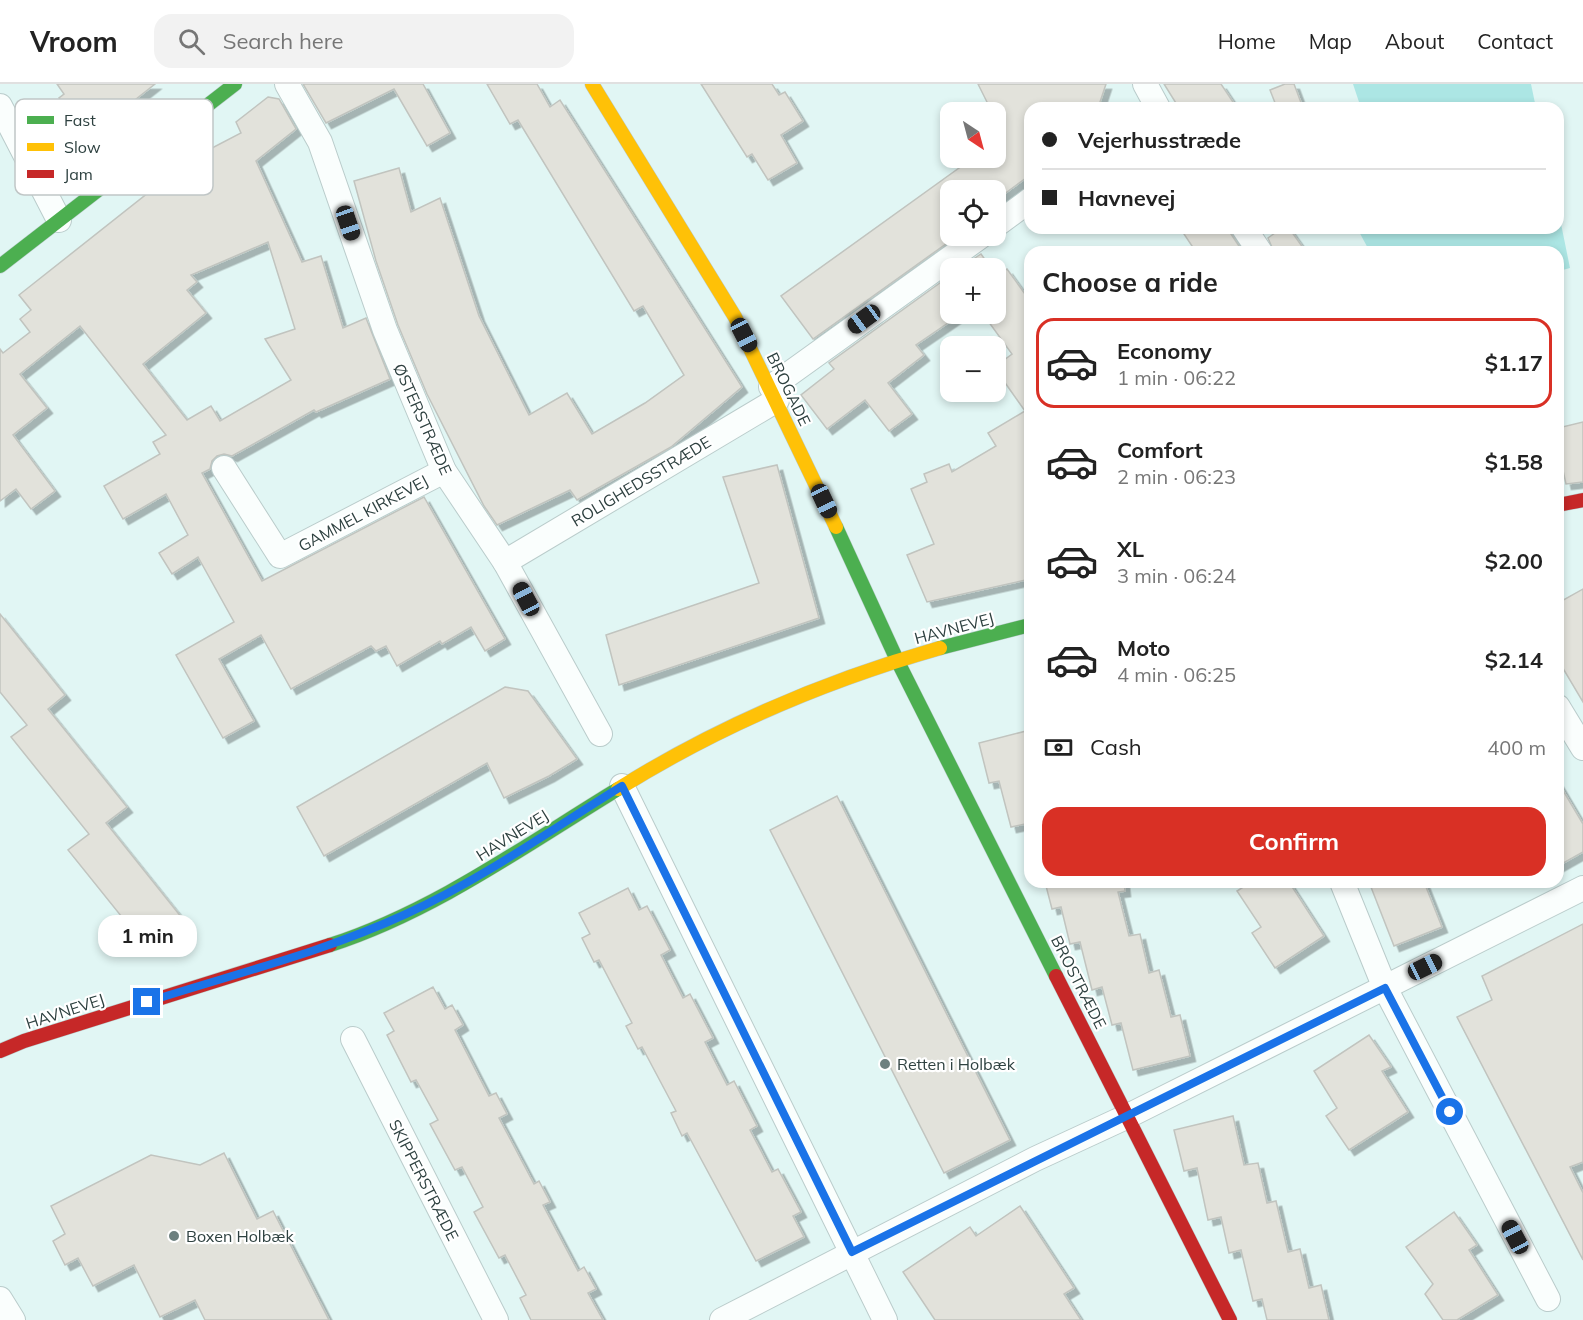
<!DOCTYPE html>
<meta charset="utf-8">
<style>
body{margin:0;font-family:Mulish,sans-serif;background:#f2f2f2;color:#222;height:100vh;display:flex;flex-direction:column;font-size:22px;white-space:nowrap}
*{box-sizing:border-box;margin:0}
p{font-size:20px;color:#767676}
.icon{flex:none;width:33px;height:33px;fill:none;stroke:currentColor;stroke-width:2;stroke-linecap:round;stroke-linejoin:round}
.map{position:relative;flex:1;overflow:hidden}
.sheet{position:absolute;left:1024px;top:162px;width:540px;height:642px;display:flex;flex-direction:column;background:#fff;border-radius:18px;box-shadow:0 3px 9px #0003}
.sheet>*{flex:none}
.banner{position:absolute;left:1024px;top:18px;width:540px;height:132px;border-radius:18px;box-shadow:0 3px 9px #0003;display:grid;align-content:center;height:132px;padding:0 18px;background:#fff}
.needle{width:39px;rotate:144deg}
.controls{position:absolute;left:940px;top:18px;display:grid;gap:12px}
.controls a{display:grid;place-items:center;width:66px;height:66px;border-radius:12px;background:#fff;box-shadow:0 3px 9px #0003;font-size:30px}
.end{position:absolute;width:27px;height:27px;margin:-14px;border:8px solid #1a73e8;background:#fff;box-shadow:0 0 0 3px #fff}
.from{border-radius:50%}
.bubble{position:absolute;height:42px;border-radius:18px;background:#fff;box-shadow:0 3px 9px #0003;font-size:20px;font-weight:700;line-height:42px;text-align:center}
.car{position:absolute;width:18px;height:36px;margin:-18px -9px;border-radius:8px;box-shadow:0 0 4px 2px #0007;background:linear-gradient(#222 24%,#8ab4d8 0 40%,#222 0 76%,#8ab4d8 0 86%,#222 0)}
.banner b{display:flex;align-items:center;gap:21px;height:57px;font-size:22px}
.banner b+b{border-top:2px solid #e0e0e0}
.banner i{width:15px;height:15px;background:#222}
ul{padding:0;list-style:none}
li{display:flex;align-items:center;gap:18px;height:90px;margin:0 12px 9px;padding:0 6px;border:3px solid transparent;border-radius:18px}
li div{flex:1}
li b{display:block;font-size:22px}
li em{font-style:normal;font-weight:700}
li.on{border-color:#d93025}
li>.icon{width:54px;height:54px;stroke-width:1.5}
h2{padding:0 18px;font-size:27px;line-height:72px}
.pay{display:flex;align-items:center;gap:15px;height:66px;padding:0 18px;font-size:22px}
.pay p{margin-inline-start:auto}
.button{display:flex;gap:12px;margin-top:auto;padding:12px 18px}
.button a{flex:1;height:69px;border-radius:18px;background:#d93025;color:#fff;font-size:24px;font-weight:700;line-height:69px;text-align:center}
header{display:flex;align-items:center;gap:36px;box-sizing:border-box;height:84px;padding:0 30px;background:#fff;border-bottom:2px solid #e0e0e0}
header strong{font-size:28px}
nav{display:flex;gap:33px;margin-inline-start:auto;font-size:21px}
.search{width:420px;height:54px;background:#f2f2f2;display:flex;align-items:center;gap:15px;box-sizing:border-box;padding:0 21px;border-radius:18px;color:#767676;font-size:22px}
.map>svg:first-child{display:block}
.green{fill:#ace6e4}
.building{fill:#e2e2db;stroke:#c1c4bf;stroke-width:1.5;fill-rule:evenodd;filter:url(#shadow)}
.lines{fill:none;stroke-linecap:round;stroke-linejoin:round}
.street-casing{stroke:#bacccb;stroke-width:26}
.fast-casing{stroke:#bacccb;stroke-width:15}
.slow-casing{stroke:#bacccb;stroke-width:15}
.jam-casing{stroke:#bacccb;stroke-width:15}
.street{stroke:#fafefd;stroke-width:24}
.fast{stroke:#4caf50;stroke-width:14}
.slow{stroke:#ffc107;stroke-width:14}
.jam{stroke:#c62828;stroke-width:14}
.route{stroke:#1a73e8;stroke-width:8}
.poi-dot{fill:#6d807f;stroke:#fff;stroke-width:2}
.labels{text-anchor:middle;stroke-width:4.5;stroke-linejoin:round;paint-order:stroke}
.street-label{font-size:16px;fill:#2e4140;stroke:#fff}
.poi-label{font-size:16px;fill:#2e4140;stroke:#fff;text-anchor:start}
.key{fill:#fff;stroke:#c0c6c6;stroke-width:1.5}
.key-label{font-size:16px;fill:#2e4140}
</style>
<header>
<strong>Vroom</strong>
<div class="search"><svg class="icon" aria-label="search" viewBox="0 0 24 24"><circle cx="10" cy="10" r="6"/><path d="M15 15l6 6"/></svg>Search here</div>
<nav><a>Home</a><a>Map</a><a>About</a><a>Contact</a></nav>
</header>
<div class="map">
<svg width="1583" height="1236" viewBox="0 0 1583 1236">
<defs>
<filter id="shadow"><feDropShadow dx="5.5" dy="5.5" stdDeviation="0" flood-color="#0004"/></filter>
</defs>
<rect width="100%" height="100%" fill="#e1f6f4"/>
<g class="green">
<polygon points="1353,0 1531,0 1536,24 1361,24"/>
<polygon points="1559,130 1570,184 1559,187 1558,168 1370,168 1357,144 1558,144"/>
</g>
<g class="building">
<polygon points="57,0 155,0 88,53 94,60 79,71 70,67 42,31 61,17 59,14 64,10"/>
<polygon points="303,0 423,0 450,49 427,62 394,5 326,39"/>
<polygon points="487,0 537,0 550,23 560,16 742,303 671,363 577,416 570,406 497,441 484,422 427,310 398,241 376,177 354,97 399,84 411,128 440,114 479,232 529,331 567,309 592,350 645,319 684,291 643,222 634,227 518,36 510,40"/>
<polygon points="701,0 772,0 779,11 785,8 803,37 781,51 797,79 768,96 752,70 747,73"/>
<polygon points="978,0 1106,0 1098,24 1030,24 1030,91 996,116 996,106 951,106 951,152 957,152 813,255 781,212 973,74 996,74 996,57 1003,52 996,37 996,28 992,28"/>
<polygon points="1164,0 1221,0 1237,24 1179,24"/>
<polygon points="1285,0 1294,0 1303,24 1277,24 1270,6"/>
<path d="M 268,13 L 279,15 L 296,45 L 256,77 L 302,178 L 321,172 L 343,244 L 366,234 L 390,295 L 316,328 L 314,326 L 232,372 L 224,370 L 217,372 L 212,377 L 210,385 L 202,389 L 262,497 L 424,413 L 505,555 L 485,567 L 471,543 L 442,560 L 440,557 L 397,582 L 386,562 L 376,567 L 371,562 L 291,605 L 261,551 L 219,575 L 254,637 L 223,654 L 176,571 L 234,538 L 198,473 L 172,490 L 159,469 L 188,451 L 166,410 L 123,435 L 104,402 L 160,370 L 153,358 L 166,351 L 80,242 L 20,290 L 47,324 L 13,351 L 55,407 L 31,425 L 16,405 L 0,417 L 0,265 L 3,269 L 30,248 L 20,235 L 31,226 L 19,211 L 191,75 L 241,49 L 236,38 ZM 268,158 L 295,245 L 265,255 L 291,296 L 220,337 L 211,322 L 187,336 L 143,280 L 206,229 L 187,206 L 197,198 L 191,191 Z"/>
<polygon points="1180,144 1227,144 1243,168 1196,168"/>
<polygon points="1282,144 1289,144 1306,168 1274,168 1268,154"/>
<polygon points="981,170 991,184 960,184"/>
<polygon points="1007,185 1030,217 1030,495 927,518 907,471 934,460 911,405 927,398 924,390 949,380 952,388 996,362 988,349 1025,327 996,286 996,282 1012,270 983,230 996,230 996,191"/>
<polygon points="951,191 951,230 961,230 916,261 924,271 888,299 912,330 889,347 865,316 827,345 801,311 834,285 829,279"/>
<polygon points="1583,338 1583,398 1566,400 1558,364 1558,344"/>
<polygon points="777,381 819,534 619,601 606,551 759,499 723,393"/>
<polygon points="1583,505 1583,618 1558,576 1558,519"/>
<polygon points="0,530 65,611 48,625 127,723 106,739 182,834 146,863 68,766 89,750 11,653 27,641 0,608"/>
<polygon points="505,603 528,607 577,675 549,692 504,714 487,679 324,772 297,723"/>
<polygon points="1030,646 1030,739 1011,743 999,697 989,699 979,659"/>
<polygon points="1558,698 1583,740 1583,768 1558,782"/>
<polygon points="837,712 1010,1056 944,1089 770,746"/>
<polygon points="1045,798 1124,798 1125,807 1118,808 1129,852 1140,850 1149,889 1159,886 1171,933 1180,931 1190,972 1133,986 1121,939 1112,941 1102,903 1092,906 1080,858 1070,860 1061,823 1052,825"/>
<polygon points="1251,798 1289,798 1324,852 1275,884 1252,849 1261,843 1237,807"/>
<polygon points="1369,798 1424,798 1442,843 1394,862"/>
<polygon points="628,804 639,826 647,822 670,866 661,871 683,914 690,910 713,954 705,958 727,1001 734,997 757,1042 750,1046 772,1088 778,1085 801,1128 793,1132 804,1153 756,1177 687,1049 682,1052 671,1029 676,1027 642,963 638,965 626,942 632,939 599,876 594,878 582,854 590,850 579,829"/>
<polygon points="1583,840 1583,1078 1570,1083 1583,1109 1583,1176 1457,933 1492,916 1482,892"/>
<polygon points="433,903 445,925 452,921 463,941 455,946 489,1012 496,1009 507,1030 499,1034 534,1100 539,1097 550,1118 543,1121 578,1187 584,1183 596,1205 588,1209 603,1236 531,1236 520,1214 526,1211 505,1171 499,1174 474,1128 483,1123 462,1083 455,1086 430,1040 438,1036 416,996 411,998 387,951 394,947 384,929"/>
<polygon points="1369,951 1391,983 1382,987 1408,1028 1349,1066 1326,1032 1337,1024 1314,987"/>
<polygon points="1233,1032 1244,1081 1258,1079 1267,1119 1276,1117 1288,1168 1300,1165 1309,1204 1321,1201 1329,1236 1267,1236 1262,1215 1253,1217 1241,1166 1229,1169 1221,1133 1208,1136 1197,1084 1184,1087 1174,1046"/>
<polygon points="224,1069 257,1135 273,1127 329,1236 205,1236 195,1216 160,1233 134,1181 93,1202 78,1174 65,1181 53,1157 65,1150 51,1122 151,1071 200,1081"/>
<polygon points="1020,1122 1074,1204 1064,1210 1081,1236 935,1236 903,1188 970,1143 976,1152"/>
<polygon points="1454,1128 1477,1161 1469,1166 1498,1211 1457,1236 1443,1236 1425,1210 1433,1200 1406,1163"/>
</g>
<g class="lines">
<defs>
<g id="street">
<polyline points="287,0 320,58 385,246 444,387 505,478 600,650"/>
<polyline points="1145,0 1158,24"/>
<polyline points="0,22 59,136"/>
<polyline points="996,141 1030,116"/>
<polyline points="1244,144 1260,168"/>
<polyline points="771,303 981,152"/>
<polyline points="224,384 280,472 444,387"/>
<polyline points="505,478 777,316"/>
<polyline points="1558,623 1583,664"/>
<polyline points="622,702 885,1236"/>
<polyline points="1342,798 1385,904 1548,1215"/>
<polyline points="353,955 496,1236"/>
<polyline points="0,1215 13,1236"/>
<polyline points="722,1236 1035,1075 1128,1032 1583,804"/>
</g>
<g id="fast">
<polyline points="0,182 235,0"/>
<polyline points="836,443 897,576 1056,892"/>
<polyline points="940,564 1030,541"/>
<path d="M 330,861 C 433,828 526,761 618,705"/>
</g>
<g id="slow">
<polyline points="592,0 735,233 836,443"/>
<path d="M 618,705 C 717,643 828,596 940,564"/>
</g>
<g id="jam">
<polyline points="1558,421 1583,416"/>
<polyline points="1056,892 1230,1236"/>
<polyline points="0,967 24,957 330,861"/>
</g>
</defs>
<use href="#street" class="street-casing"/>
<use href="#fast" class="fast-casing"/>
<use href="#slow" class="slow-casing"/>
<use href="#jam" class="jam-casing"/>
<use href="#street" class="street"/>
<use href="#fast" class="fast"/>
<use href="#slow" class="slow"/>
<use href="#jam" class="jam"/>
</g>
<g class="lines">
<path class="route" d="M 147,918 C 234,890 324,868 406,830 C 482,795 551,746 622,702 L 852,1168 L 1385,904 L 1450,1028"/>
</g>
<g class="poi-dot">
<circle cx="885" cy="980" r="6"/>
<circle cx="174" cy="1152" r="6"/>
</g>
<g class="labels">
<g class="street-label">
<text transform="translate(789 305) rotate(64)" y="6">BROGADE</text>
<text transform="translate(423 335) rotate(66)" y="6">ØSTERSTRÆDE</text>
<text transform="translate(641 397) rotate(-31)" y="6">ROLIGHEDSSTRÆDE</text>
<text transform="translate(363 429) rotate(-28)" y="6">GAMMEL KIRKEVEJ</text>
<text transform="translate(954 544) rotate(-15)" y="6">HAVNEVEJ</text>
<text transform="translate(512 751) rotate(-32)" y="6">HAVNEVEJ</text>
<text transform="translate(1079 898) rotate(63)" y="6">BROSTRÆDE</text>
<text transform="translate(65 927) rotate(-18)" y="6">HAVNEVEJ</text>
<text transform="translate(424 1096) rotate(63)" y="6">SKIPPERSTRÆDE</text>
</g>
<g class="poi-label">
<text x="897" y="986">Retten i Holbæk</text>
<text x="186" y="1158">Boxen Holbæk</text>
</g>
</g>
<rect x="15" y="15" width="198" height="96" rx="9" class="key"/>
<rect x="27" y="32" width="27" height="8" fill="#4caf50"/>
<rect x="27" y="59" width="27" height="8" fill="#ffc107"/>
<rect x="27" y="86" width="27" height="8" fill="#c62828"/>
<g class="key-label">
<text x="64" y="42">Fast</text>
<text x="64" y="69">Slow</text>
<text x="64" y="96">Jam</text>
</g>
</svg>
<div class="controls">
<a><svg class="needle" viewBox="-14 -14 28 28"><path d="M0-13l5 13h-10z" fill="#e53935"/><path d="M0 13l5-13h-10z" fill="#767676"/></svg></a>
<a><svg class="icon" aria-label="locate" viewBox="0 0 24 24"><circle cx="12" cy="12" r="6"/><path d="M12 2v4M12 18v4M2 12h4M18 12h4"/></svg></a>
<a>+</a>
<a>−</a>
</div>
<i class="end from" style="left:1450px;top:1028px"></i>
<i class="end" style="left:147px;top:918px"></i>
<div class="bubble" style="left:98px;top:831px;width:99px">1 min</div>
<i class="car" style="left:348px;top:139px;rotate:161deg"></i>
<i class="car" style="left:864px;top:235px;rotate:234deg"></i>
<i class="car" style="left:744px;top:251px;rotate:153deg"></i>
<i class="car" style="left:824px;top:417px;rotate:155deg"></i>
<i class="car" style="left:526px;top:515px;rotate:332deg"></i>
<i class="car" style="left:1425px;top:883px;rotate:64deg"></i>
<i class="car" style="left:1515px;top:1153px;rotate:332deg"></i>
<div class="banner">
<b><i class="from"></i>Vejerhusstræde</b>
<b><i></i>Havnevej</b>
</div>
<section class="sheet">
<h2>Choose a ride</h2>
<ul>
<li class="on"><svg class="icon" aria-label="car" viewBox="0 0 24 24"><path d="M5 17H2v-5l4-1 3-4h7l3 4 3 1v5h-3M9 17h6M6 11h13"/><circle cx="7" cy="17" r="2"/><circle cx="17" cy="17" r="2"/></svg><div><b>Economy</b><p>1 min · 06:22</p></div><em>$1.17</em></li>
<li><svg class="icon" aria-label="car" viewBox="0 0 24 24"><path d="M5 17H2v-5l4-1 3-4h7l3 4 3 1v5h-3M9 17h6M6 11h13"/><circle cx="7" cy="17" r="2"/><circle cx="17" cy="17" r="2"/></svg><div><b>Comfort</b><p>2 min · 06:23</p></div><em>$1.58</em></li>
<li><svg class="icon" aria-label="car" viewBox="0 0 24 24"><path d="M5 17H2v-5l4-1 3-4h7l3 4 3 1v5h-3M9 17h6M6 11h13"/><circle cx="7" cy="17" r="2"/><circle cx="17" cy="17" r="2"/></svg><div><b>XL</b><p>3 min · 06:24</p></div><em>$2.00</em></li>
<li><svg class="icon" aria-label="car" viewBox="0 0 24 24"><path d="M5 17H2v-5l4-1 3-4h7l3 4 3 1v5h-3M9 17h6M6 11h13"/><circle cx="7" cy="17" r="2"/><circle cx="17" cy="17" r="2"/></svg><div><b>Moto</b><p>4 min · 06:25</p></div><em>$2.14</em></li>
</ul>
<div class="pay"><svg class="icon" aria-label="cash" viewBox="0 0 24 24"><path d="M3 7h18v10H3z"/><circle cx="12" cy="12" r="2"/></svg>Cash<p>400 m</p></div>
<div class="button"><a>Confirm</a></div>
</section>
</div>
